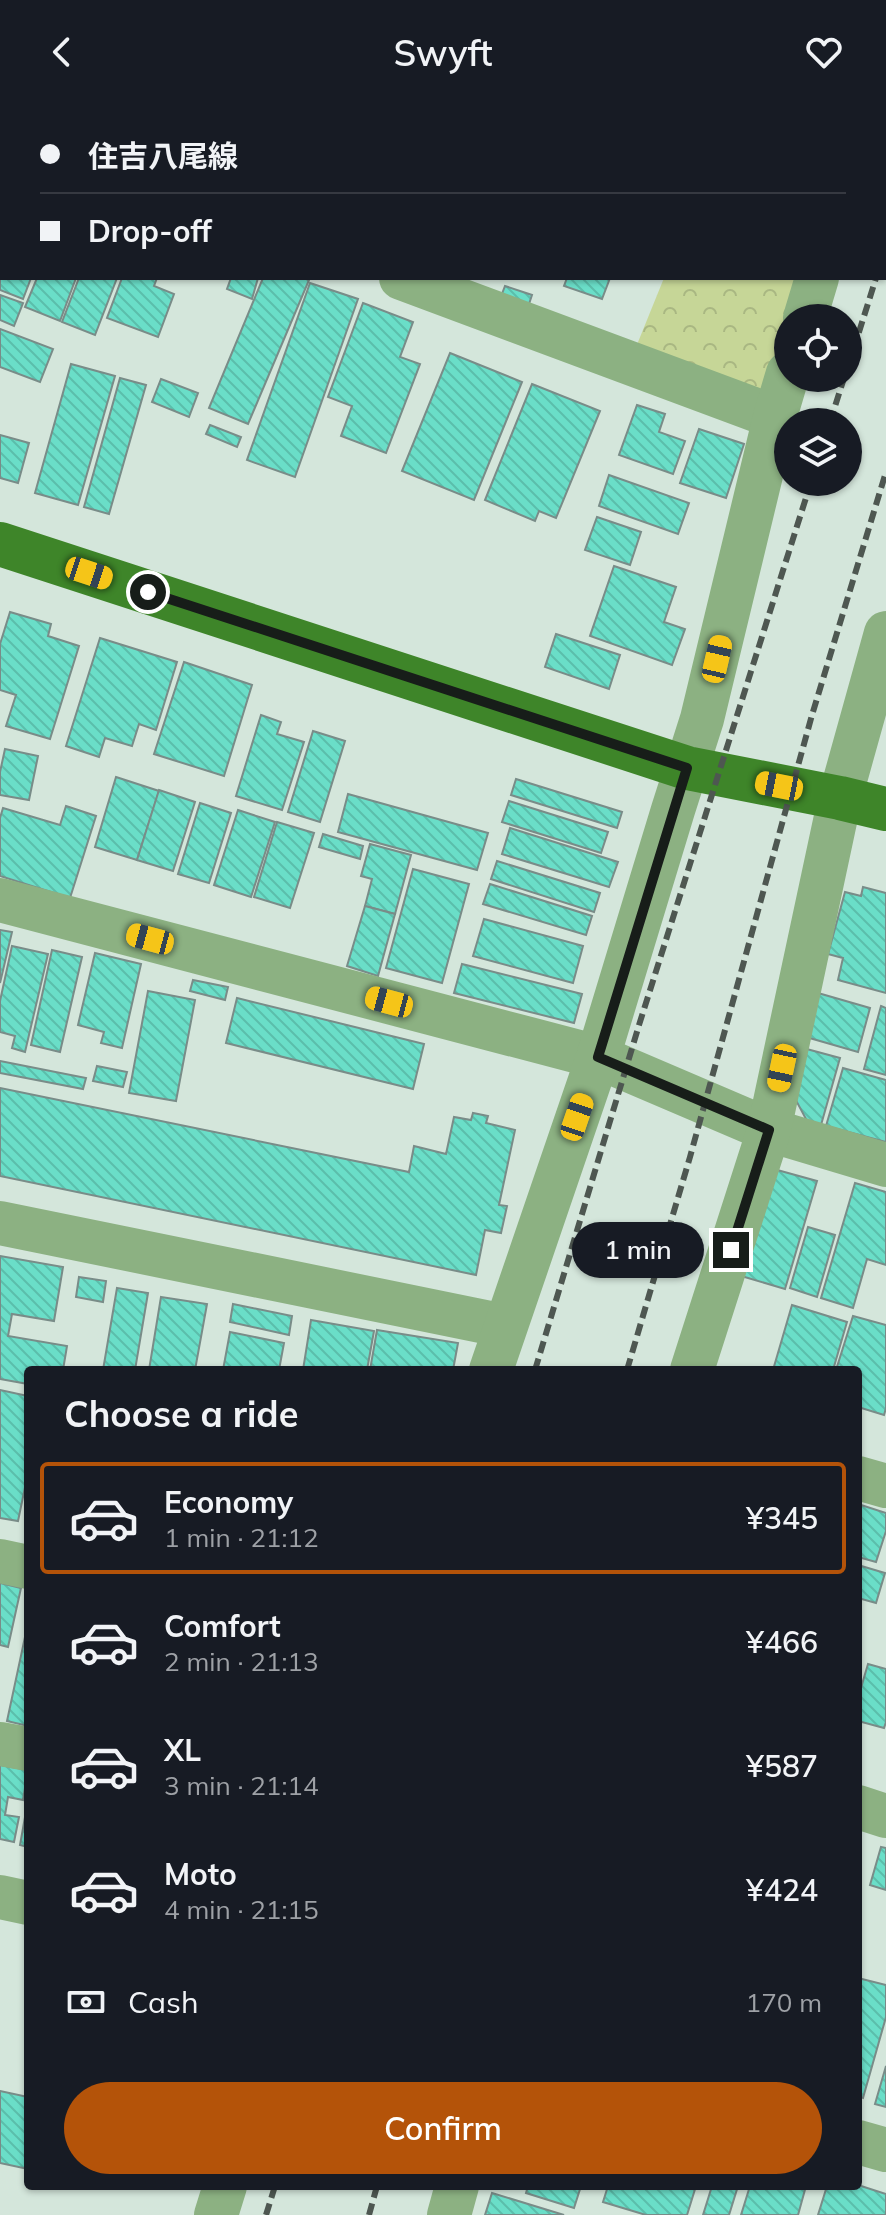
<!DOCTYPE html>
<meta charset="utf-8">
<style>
body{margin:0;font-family:Mulish,"Noto Sans JP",sans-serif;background:#242831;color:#f1f3f6;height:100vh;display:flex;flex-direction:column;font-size:30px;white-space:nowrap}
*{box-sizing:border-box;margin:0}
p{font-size:26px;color:#9ea1a6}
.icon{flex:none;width:44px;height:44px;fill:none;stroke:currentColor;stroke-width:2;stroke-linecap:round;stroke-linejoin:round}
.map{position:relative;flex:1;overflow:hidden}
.side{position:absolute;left:24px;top:1262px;width:838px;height:824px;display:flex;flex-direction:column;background:#171b24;border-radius:8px;box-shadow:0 2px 6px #0004}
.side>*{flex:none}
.hud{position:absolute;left:0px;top:0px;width:886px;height:176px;box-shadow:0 2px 6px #0004;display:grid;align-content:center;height:176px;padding:0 40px;background:#171b24}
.tools{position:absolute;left:774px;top:200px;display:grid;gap:16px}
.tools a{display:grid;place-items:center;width:88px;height:88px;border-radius:50%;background:#171b24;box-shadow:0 2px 6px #0004;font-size:40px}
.end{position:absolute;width:36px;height:36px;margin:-18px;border:10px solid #171d19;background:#fff;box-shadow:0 0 0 4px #fff}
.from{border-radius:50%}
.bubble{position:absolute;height:56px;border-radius:28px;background:#171b24;box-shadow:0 2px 6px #0004;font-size:26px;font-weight:600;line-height:56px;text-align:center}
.car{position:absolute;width:24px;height:48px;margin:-24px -12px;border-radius:10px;box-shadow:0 0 6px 2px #0007;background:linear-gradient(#f5c518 24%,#345 0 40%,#f5c518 0 76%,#345 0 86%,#f5c518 0)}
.hud b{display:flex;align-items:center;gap:28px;height:76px;font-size:30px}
.hud b+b{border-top:2px solid #363941}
.hud i{width:20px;height:20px;background:#f1f3f6}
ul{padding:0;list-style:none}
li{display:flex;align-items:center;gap:24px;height:112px;margin:0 16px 12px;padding:0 24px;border:4px solid transparent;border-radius:8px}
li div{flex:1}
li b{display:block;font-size:30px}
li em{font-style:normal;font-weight:600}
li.active{border-color:#b45309}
li>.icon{width:72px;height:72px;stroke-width:1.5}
h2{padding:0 40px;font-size:36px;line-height:96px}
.pay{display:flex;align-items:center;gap:20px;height:88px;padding:0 40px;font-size:30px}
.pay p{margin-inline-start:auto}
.primary-button{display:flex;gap:16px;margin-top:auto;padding:16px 40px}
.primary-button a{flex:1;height:92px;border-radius:48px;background:#b45309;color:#fff;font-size:32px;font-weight:600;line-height:92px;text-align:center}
header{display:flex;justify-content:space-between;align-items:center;height:104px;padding:0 40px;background:#171b24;font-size:36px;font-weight:600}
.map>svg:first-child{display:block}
.park{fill:url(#park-crowns)}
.building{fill:url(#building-back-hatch);stroke:#798c88;stroke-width:2}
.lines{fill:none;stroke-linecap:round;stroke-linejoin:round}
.minor{stroke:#8cb182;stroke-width:44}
.major{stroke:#3e8529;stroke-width:44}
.rail{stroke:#4e5751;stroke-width:6;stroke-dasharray:12 6;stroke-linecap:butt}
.route{stroke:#171d19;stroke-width:10}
</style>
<header><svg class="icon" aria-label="back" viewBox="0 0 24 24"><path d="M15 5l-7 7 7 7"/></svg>Swyft<svg class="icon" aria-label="heart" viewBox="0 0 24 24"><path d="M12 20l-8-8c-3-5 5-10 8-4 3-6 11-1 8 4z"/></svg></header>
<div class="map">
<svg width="886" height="2111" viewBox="0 0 886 2111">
<defs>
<pattern id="park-crowns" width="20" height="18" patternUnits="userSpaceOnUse" patternTransform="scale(2)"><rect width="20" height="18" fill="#c6d697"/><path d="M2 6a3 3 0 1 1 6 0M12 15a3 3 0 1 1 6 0" fill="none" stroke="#a9b782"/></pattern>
<pattern id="building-back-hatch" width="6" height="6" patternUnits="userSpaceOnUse" patternTransform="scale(2)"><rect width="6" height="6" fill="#6adec8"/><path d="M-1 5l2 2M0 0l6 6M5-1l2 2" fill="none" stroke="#5bbeab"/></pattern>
</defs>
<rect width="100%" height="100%" fill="#d4e6db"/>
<polygon class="park" points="664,174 802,174 764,298 634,248"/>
<g class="building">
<polygon points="213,0 289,0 288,2 212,2"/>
<polygon points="313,0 372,0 372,2 318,2"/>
<polygon points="0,159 2,160 2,174 31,174 23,195 0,186"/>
<polygon points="37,174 76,174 60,217 25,203"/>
<polygon points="79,174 117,174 95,231 62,218"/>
<polygon points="122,174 157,174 154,182 174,190 158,233 107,214"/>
<polygon points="231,174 258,174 252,195 227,185"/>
<polygon points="263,174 303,174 309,176 248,320 209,304"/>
<polygon points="567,174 610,174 602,195 564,182"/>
<polygon points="310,179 358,195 295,373 247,356"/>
<polygon points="505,182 532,191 528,203 500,195"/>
<polygon points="0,191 23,199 14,222 0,216"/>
<polygon points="363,199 413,218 400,253 420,260 386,349 341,332 352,302 328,293"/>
<polygon points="0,225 53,245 40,278 0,263"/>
<polygon points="450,249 522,278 474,396 402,367"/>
<polygon points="71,260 115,272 78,401 35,389"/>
<polygon points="120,274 146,281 109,410 84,403"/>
<polygon points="161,275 198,289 189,313 152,298"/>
<polygon points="532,280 600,307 556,414 539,407 535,417 485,396"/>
<polygon points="637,301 665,310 659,328 685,337 673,370 619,351"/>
<polygon points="210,321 241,333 237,343 206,330"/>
<polygon points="699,325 744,340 726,394 680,379"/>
<polygon points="0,331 29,339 18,379 0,374"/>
<polygon points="609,371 689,399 678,430 599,402"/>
<polygon points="597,413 641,428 630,461 585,446"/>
<polygon points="614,462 676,483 664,518 685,525 672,561 590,532"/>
<polygon points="10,508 51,520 48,532 79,542 50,635 6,622 16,591 0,586 0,540"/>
<polygon points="556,530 620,551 609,585 545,563"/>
<polygon points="100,534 177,558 156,626 139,620 132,642 105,634 99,653 66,642"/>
<polygon points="184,558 252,581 224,672 154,650"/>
<polygon points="261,611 281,618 277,630 304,638 282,706 236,692"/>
<polygon points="313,627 345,637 320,718 288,708"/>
<polygon points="5,645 38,652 29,696 0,691 0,668"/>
<polygon points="116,673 159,687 137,756 95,743"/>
<polygon points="516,675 622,708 617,724 511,691"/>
<polygon points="159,686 195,698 173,767 137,756"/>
<polygon points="348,690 488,729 477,766 338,728"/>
<polygon points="509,697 608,728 601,749 502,718"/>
<polygon points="200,699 231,709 209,779 178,770"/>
<polygon points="66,702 96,712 70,794 0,772 0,714 3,704 60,721"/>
<polygon points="238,706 275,718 251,793 214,781"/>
<polygon points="277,718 314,729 290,804 254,793"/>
<polygon points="510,724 618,758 609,783 502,750"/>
<polygon points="323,730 363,742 360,755 319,743"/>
<polygon points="370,740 411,751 395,810 365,802 372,775 361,772"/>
<polygon points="497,757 600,789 594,808 491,775"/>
<polygon points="413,765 469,780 442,879 386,864"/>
<polygon points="490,780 592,812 586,831 483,800"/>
<polygon points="863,783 886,789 886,889 838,876 843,854 828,850 845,788 861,792"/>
<polygon points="365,802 395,810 378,872 347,862"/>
<polygon points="484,815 583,842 573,879 473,852"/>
<polygon points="0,826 12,828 0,879"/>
<polygon points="12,842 48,850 25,948 12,944 15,932 0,928 0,897"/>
<polygon points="52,846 82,853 60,948 31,941"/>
<polygon points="95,849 141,860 122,944 101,939 104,928 78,921"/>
<polygon points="462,860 582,890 574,919 454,889"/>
<polygon points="193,876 228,883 225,896 190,887"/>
<polygon points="148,887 195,896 176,997 129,989"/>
<polygon points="818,889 870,904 858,948 806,933"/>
<polygon points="237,894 424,940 413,985 226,939"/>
<polygon points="881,902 886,904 886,971 864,965"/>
<polygon points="803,944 840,954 821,1021 807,1017 791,987"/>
<polygon points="0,957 86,974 83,985 0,969"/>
<polygon points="97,962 127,968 123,983 93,977"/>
<polygon points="843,964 886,976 886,1038 826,1022"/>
<polygon points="0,984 409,1068 414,1042 446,1050 454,1013 471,1016 473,1009 488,1012 486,1019 515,1026 499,1101 507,1102 501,1129 485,1126 476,1171 0,1072"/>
<polygon points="770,1064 817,1077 785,1185 738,1171"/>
<polygon points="855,1079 886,1088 886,1161 867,1155 853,1204 821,1194"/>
<polygon points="808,1123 835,1131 817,1193 790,1184"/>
<polygon points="0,1152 63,1163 54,1217 12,1210 8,1232 67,1242 63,1266 28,1266 28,1280 0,1275"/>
<polygon points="79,1173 106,1177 103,1198 76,1193"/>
<polygon points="117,1184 148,1189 135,1266 103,1266"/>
<polygon points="161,1193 207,1200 195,1266 149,1266"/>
<polygon points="233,1200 292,1212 289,1231 230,1218"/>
<polygon points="792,1201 847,1218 833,1266 773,1266"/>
<polygon points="853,1212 886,1221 886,1304 884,1311 858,1303 858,1266 836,1266"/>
<polygon points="311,1216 374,1227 367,1266 303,1266"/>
<polygon points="377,1226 458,1239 453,1266 370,1266"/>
<polygon points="230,1228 284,1239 279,1266 223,1266"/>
<polygon points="0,1286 28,1292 28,1369 18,1417 0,1414"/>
<polygon points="858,1400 886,1409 886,1427 876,1458 858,1453"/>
<polygon points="858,1461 885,1469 876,1499 858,1494"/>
<polygon points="0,1479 21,1484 8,1543 0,1541"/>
<polygon points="28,1519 28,1622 7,1617"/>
<polygon points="868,1560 886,1565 886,1618 884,1624 858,1617 858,1594"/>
<polygon points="0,1661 28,1666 23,1696 8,1693 5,1711 19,1713 14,1738 0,1735"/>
<polygon points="25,1713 28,1714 28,1743 20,1741"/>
<polygon points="881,1743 886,1744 886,1786 870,1781"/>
<polygon points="858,1874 886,1881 886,1913 863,1994 858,1992"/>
<polygon points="886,1962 886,2003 875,2000"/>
<polygon points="0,1987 28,1993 28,2065 0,2059"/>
<polygon points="858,2081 886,2090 886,2111 818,2111 827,2082"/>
<polygon points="528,2082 581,2082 574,2104 526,2089"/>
<polygon points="608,2082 696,2082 687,2111 646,2111 603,2098"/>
<polygon points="712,2082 738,2082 729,2111 703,2111"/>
<polygon points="750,2082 806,2082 798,2111 741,2111"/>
<polygon points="492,2089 564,2111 485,2111"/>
</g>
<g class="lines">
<g class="minor">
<polyline points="869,2 869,0"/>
<polyline points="0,5 2,0"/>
<polyline points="401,174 775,313"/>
<polyline points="805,214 817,174"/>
<polyline points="0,796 598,953 769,1026 886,1061"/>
<polyline points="0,1119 505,1222"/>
<polyline points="491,1266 598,953 673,706 702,615 775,313 788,269"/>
<polyline points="692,1266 769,1026 840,694 886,529"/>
<polyline points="858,1374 886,1382"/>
<polyline points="0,1457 28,1463"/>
<polyline points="0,1640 28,1645"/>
<polyline points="858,1703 886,1712"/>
<polyline points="0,1793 28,1799"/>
<polyline points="858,2038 886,2046"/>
<polyline points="216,2111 225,2082"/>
<polyline points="449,2111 457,2082"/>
</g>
<polyline class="major" points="0,440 687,664 840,694 886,705"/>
<g class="rail">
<polyline points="884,149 886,143"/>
<polyline points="848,263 876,174"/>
<polyline points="830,318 844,274"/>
<polyline points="535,1266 639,921 811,378"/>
<polyline points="627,1266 690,1053 812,611 886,368"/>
<polyline points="266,2111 275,2082"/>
<polyline points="369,2111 377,2082"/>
</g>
</g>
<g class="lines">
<polyline class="route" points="148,488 687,664 598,953 769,1026 731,1146"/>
</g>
</svg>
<div class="tools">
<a><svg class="icon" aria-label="locate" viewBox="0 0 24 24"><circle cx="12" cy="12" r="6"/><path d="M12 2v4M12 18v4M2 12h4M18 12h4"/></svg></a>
<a><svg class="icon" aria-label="layers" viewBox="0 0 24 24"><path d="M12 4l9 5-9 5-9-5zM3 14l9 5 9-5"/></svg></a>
</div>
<i class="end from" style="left:148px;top:488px"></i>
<i class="end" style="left:731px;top:1146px"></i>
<div class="bubble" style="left:572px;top:1118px;width:132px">1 min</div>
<i class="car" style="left:89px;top:469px;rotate:108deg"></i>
<i class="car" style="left:717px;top:555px;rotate:13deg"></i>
<i class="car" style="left:779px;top:682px;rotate:281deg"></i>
<i class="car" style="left:150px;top:835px;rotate:285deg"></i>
<i class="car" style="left:389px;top:898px;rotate:285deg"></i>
<i class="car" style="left:782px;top:964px;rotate:192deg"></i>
<i class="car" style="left:577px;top:1013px;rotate:19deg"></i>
<div class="hud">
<b><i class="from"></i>住吉八尾線</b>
<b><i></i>Drop-off</b>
</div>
<section class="side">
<h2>Choose a ride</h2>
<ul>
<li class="active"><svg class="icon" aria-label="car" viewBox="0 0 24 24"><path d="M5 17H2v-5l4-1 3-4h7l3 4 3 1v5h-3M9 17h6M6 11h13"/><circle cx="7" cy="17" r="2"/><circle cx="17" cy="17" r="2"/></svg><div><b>Economy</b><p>1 min · 21:12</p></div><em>¥345</em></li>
<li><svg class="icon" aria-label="car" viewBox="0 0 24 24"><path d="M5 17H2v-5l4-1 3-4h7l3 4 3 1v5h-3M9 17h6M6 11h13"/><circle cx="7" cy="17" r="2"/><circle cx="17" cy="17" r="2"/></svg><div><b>Comfort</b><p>2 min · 21:13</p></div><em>¥466</em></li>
<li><svg class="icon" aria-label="car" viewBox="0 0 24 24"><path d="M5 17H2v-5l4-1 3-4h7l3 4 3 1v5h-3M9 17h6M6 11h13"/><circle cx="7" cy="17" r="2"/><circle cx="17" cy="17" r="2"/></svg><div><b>XL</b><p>3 min · 21:14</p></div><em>¥587</em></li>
<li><svg class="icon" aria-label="car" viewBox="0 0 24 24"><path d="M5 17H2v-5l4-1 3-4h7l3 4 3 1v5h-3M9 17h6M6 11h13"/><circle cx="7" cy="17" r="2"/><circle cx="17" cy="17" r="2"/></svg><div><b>Moto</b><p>4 min · 21:15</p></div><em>¥424</em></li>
</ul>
<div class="pay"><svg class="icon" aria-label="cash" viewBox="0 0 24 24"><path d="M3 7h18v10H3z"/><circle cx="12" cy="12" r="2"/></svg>Cash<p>170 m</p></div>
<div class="primary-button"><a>Confirm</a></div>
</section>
</div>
